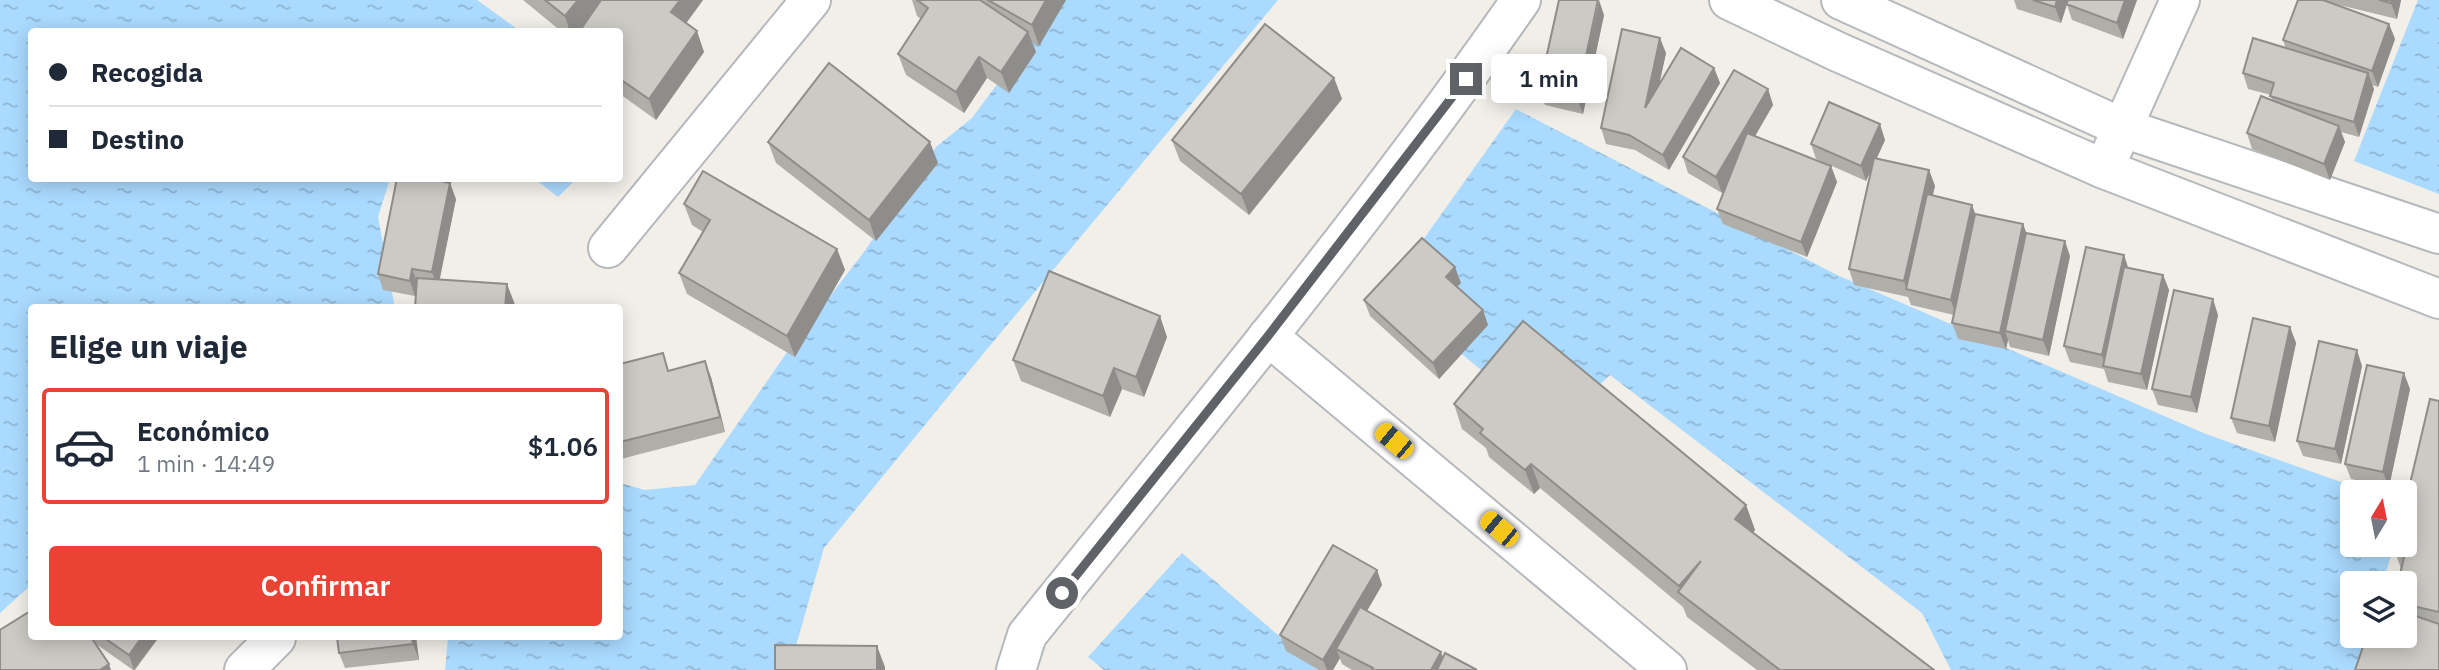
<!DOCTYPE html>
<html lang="es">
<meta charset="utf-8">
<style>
body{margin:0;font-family:"IBM Plex Sans",sans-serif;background:#f6f6f7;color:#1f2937;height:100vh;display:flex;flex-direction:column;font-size:26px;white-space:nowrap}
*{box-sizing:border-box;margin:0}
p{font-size:23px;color:#747a83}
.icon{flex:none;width:38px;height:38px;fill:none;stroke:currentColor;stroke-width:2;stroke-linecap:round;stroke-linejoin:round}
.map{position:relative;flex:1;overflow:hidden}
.panel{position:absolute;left:28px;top:304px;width:595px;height:336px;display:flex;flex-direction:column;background:#fff;border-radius:7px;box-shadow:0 4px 18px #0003}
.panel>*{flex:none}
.top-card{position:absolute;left:28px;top:28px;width:595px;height:154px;border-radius:7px;box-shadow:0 4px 18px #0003;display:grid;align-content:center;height:154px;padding:0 21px;background:#fff}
.needle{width:46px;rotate:10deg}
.buttons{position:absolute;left:2340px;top:480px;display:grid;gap:14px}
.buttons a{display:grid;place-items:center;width:77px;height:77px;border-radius:7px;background:#fff;box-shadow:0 4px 18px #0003;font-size:35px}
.end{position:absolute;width:32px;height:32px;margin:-16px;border:9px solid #5f6368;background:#fff;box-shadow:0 0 0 4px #fff}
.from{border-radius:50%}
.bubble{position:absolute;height:49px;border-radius:7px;background:#fff;box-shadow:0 4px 18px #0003;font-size:23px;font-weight:600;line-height:49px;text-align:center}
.car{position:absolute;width:21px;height:42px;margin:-21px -10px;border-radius:9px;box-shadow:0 0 5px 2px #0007;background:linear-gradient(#f5c518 24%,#345 0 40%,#f5c518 0 76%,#345 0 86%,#f5c518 0)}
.top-card b{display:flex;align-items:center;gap:24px;height:66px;font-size:26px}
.top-card b+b{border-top:2px solid #e0e1e3}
.top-card i{width:18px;height:18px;background:#1f2937}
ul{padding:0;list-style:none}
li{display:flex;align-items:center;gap:21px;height:116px;margin:0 14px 10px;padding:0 7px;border:4px solid #e0e1e3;border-radius:7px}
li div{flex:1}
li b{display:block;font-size:26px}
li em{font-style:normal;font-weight:600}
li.selected{border-color:#ea4335}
li>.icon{width:63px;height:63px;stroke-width:1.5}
h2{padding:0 21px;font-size:32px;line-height:84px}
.cta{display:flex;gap:14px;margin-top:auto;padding:14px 21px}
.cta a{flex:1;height:80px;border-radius:7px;background:#ea4335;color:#fff;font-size:28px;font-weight:600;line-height:80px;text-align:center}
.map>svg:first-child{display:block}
.water{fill:url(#water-ripples)}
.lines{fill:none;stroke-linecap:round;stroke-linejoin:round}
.minor-casing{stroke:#b5b8bc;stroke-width:42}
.minor{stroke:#fff;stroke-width:38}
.wall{fill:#afaea9}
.shaded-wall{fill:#8f8d8a}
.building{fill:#cccac5;stroke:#8f8d8a;stroke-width:2}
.route{stroke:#5f6368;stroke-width:9}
</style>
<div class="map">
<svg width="2439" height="670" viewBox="0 0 2439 670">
<defs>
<pattern id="water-ripples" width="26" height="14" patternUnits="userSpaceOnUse" patternTransform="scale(1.75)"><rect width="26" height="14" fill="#aadaff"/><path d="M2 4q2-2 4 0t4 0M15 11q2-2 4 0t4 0" fill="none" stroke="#8eb4d2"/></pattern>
</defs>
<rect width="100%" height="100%" fill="#f1efe8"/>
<g class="water">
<polygon points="0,0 477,0 520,31 32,32 32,178 390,179 378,217 395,308 32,308 31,585 0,613"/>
<polygon points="1060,0 1278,0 983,354 824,548 789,670 445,670 448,637 620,637 620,483 645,490 695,485 790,348 864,252 936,147 972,118"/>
<polygon points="2418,0 2439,0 2439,194 2354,161"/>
<polygon points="1516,109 1837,275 2206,434 2369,492 2352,492 2352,544 2394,544 2383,583 2352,583 2352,635 2367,635 2356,670 1951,670 1922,613 1610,375 1553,429 1386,292"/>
<polygon points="535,179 576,179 558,197"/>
<polygon points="1182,553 1319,670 1104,670 1088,657"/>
</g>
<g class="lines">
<defs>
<g id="minor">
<polyline points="1729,0 1838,52 2104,169 2439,299"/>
<polyline points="1841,0 2123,128 2439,234"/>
<polyline points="2112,151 2180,0"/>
<polyline points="608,248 811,0"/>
<polyline points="1268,336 1667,670"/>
<polyline points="244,670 276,638"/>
<path d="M 1016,670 L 1027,635 C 1195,427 1368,220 1521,0"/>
</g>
</defs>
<use href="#minor" class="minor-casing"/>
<use href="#minor" class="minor"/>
</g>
<g class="wall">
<polygon points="523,0 703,0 686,23 704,52 656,120 620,94 620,32 562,32"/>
<polygon points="912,0 1066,0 1039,46 1032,42 1036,52 1009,93 987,78 964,113 906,75 898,54 921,19 917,16"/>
<polygon points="2014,0 2137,0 2123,39 2072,20 2067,5 2061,23 2017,9"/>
<polygon points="2298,0 2401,0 2397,19 2331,3 2389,24 2395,39 2378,87 2372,85 2374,89 2359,137 2341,132 2345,142 2330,180 2252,149 2247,133 2272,100 2271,95 2248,89 2243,73 2286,49 2283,40"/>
<polygon points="1604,15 1583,114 1545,105 1539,90"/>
<polygon points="1666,53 1659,83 1714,68 1720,83 1669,170 1635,150 1606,144 1601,128"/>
<polygon points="1334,78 1342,99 1249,215 1180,161 1172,140"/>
<polygon points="1768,89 1773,105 1755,136 1831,166 1837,182 1807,257 1723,224 1717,209 1726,187 1722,193 1688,173 1683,157"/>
<polygon points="1885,140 1877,158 1929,170 1935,186 1932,195 1976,214 2023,224 2026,233 2070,256 2049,356 2010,347 2008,340 2006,349 1958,339 1952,323 1954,315 1911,305 1908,297 1854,285 1849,269 1870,172 1866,181 1816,159 1811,144"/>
<polygon points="768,142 938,163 876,241 776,163"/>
<polygon points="456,199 439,279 507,284 515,305 514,308 415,308 415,296 383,290 378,274"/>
<polygon points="684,204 837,249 845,270 795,357 687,294 679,273 703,232 692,225"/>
<polygon points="2124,255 2128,267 2163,275 2169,290 2147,390 2108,382 2104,369 2070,362 2064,346"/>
<polygon points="1461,283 1457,286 1488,325 1439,379 1370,316 1364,300"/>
<polygon points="2218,315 2197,413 2158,405 2152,389"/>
<polygon points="2290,327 2296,343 2275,442 2237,433 2231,418"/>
<polygon points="1167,337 1144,397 1122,389 1110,417 1021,381 1013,360"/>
<polygon points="620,364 711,377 725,432 621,459 620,455"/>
<polygon points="2362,366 2341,464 2303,456 2297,441"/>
<polygon points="2410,389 2389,487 2351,479 2345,464"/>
<polygon points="2439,401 2439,670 2404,635 2404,583 2401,569 2395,551"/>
<polygon points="1454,404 1746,505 1755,530 1753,533 1934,670 1757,670 1687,617 1683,607 1540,488 1534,494 1489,457 1486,448 1462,429"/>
<polygon points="1377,570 1382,585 1367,611 1443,657 1477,670 1352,670 1342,664 1340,658 1333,670 1319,670 1286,651 1280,635"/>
<polygon points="32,637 159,637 135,670 133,670 96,644"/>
<polygon points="337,637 416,637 419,660 345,668 339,653"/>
</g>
<g class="shaded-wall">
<polygon points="578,0 607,0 581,32 570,32 565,16"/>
<polygon points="680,0 703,0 679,33 671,12"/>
<polygon points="1046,0 1066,0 1039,46 1032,25"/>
<polygon points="1599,0 1604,15 1583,114 1577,98"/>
<polygon points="2057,0 2068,0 2061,23 2055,7"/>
<polygon points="2125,0 2137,0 2123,39 2117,23"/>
<polygon points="2392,0 2401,0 2397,19 2391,3"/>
<polygon points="2389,24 2395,39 2378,87 2372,71"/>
<polygon points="697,31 704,52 656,120 649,99"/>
<polygon points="1028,32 1036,52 1009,93 1001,72"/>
<polygon points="1660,38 1666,53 1651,123 1645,108"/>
<polygon points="979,57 987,78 964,113 956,92"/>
<polygon points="1714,68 1720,83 1669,170 1663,155"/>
<polygon points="2368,73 2374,89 2359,137 2354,122"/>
<polygon points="1334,78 1342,99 1249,215 1241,194"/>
<polygon points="1768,89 1773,105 1722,193 1716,177"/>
<polygon points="1880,124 1885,140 1866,181 1861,166"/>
<polygon points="2339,126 2345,142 2330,180 2324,164"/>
<polygon points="930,142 938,163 876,241 869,220"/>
<polygon points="1831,166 1837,182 1807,257 1801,242"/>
<polygon points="1929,170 1935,186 1911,291 1907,290 1904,281"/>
<polygon points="450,183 456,199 438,288 432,272"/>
<polygon points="1972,205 1978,221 1956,316 1951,300"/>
<polygon points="2023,224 2029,240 2005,331 2008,340 2006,349 2000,333"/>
<polygon points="2065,241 2070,256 2049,356 2043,340"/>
<polygon points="837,249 845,270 795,357 787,336"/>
<polygon points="2124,255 2129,271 2106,367 2102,355"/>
<polygon points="1455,267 1461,283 1452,292 1446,277"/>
<polygon points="412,269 418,284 415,296 410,281"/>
<polygon points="2163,275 2169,290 2147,390 2141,374"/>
<polygon points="507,284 515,305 514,308 505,308"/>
<polygon points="2213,299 2218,315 2197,413 2191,397"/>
<polygon points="1483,310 1488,325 1439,379 1433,363"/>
<polygon points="1160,316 1167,337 1144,397 1136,377"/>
<polygon points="2290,327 2296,343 2275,442 2269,426"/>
<polygon points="2357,350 2362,366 2341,464 2335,449"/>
<polygon points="705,361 711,377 725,432 720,417"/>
<polygon points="1114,368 1122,389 1110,417 1103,396"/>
<polygon points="2404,373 2410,389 2389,487 2383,472"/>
<polygon points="1531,464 1540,488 1534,494 1525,470"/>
<polygon points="1746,505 1755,530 1744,544 1735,519"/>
<polygon points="1701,561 1682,596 1679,586"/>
<polygon points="1377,570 1382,585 1343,652 1336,649 1340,658 1333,670 1327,670 1323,660"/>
<polygon points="142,637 159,637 134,670 129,655"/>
<polygon points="412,637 416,637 419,660 413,644"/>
<polygon points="877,646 885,667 885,670 877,670"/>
<polygon points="1441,652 1447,668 1446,670 1431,670"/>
<polygon points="109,664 111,670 100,670"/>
</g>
<g class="building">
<polygon points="545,0 578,0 565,16"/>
<polygon points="601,0 680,0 671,12 697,31 649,99 620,79 620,32 579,32"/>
<polygon points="917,0 980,0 1028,32 1001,72 979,57 956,92 898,54 928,8"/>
<polygon points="988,0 1046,0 1032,25"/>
<polygon points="1559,0 1598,0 1577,98 1539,90"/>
<polygon points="2033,0 2057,0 2055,7"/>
<polygon points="2068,0 2125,0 2117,23 2066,4"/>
<polygon points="2298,0 2323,0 2389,24 2372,71 2283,40"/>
<polygon points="2379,0 2392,0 2391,3"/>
<polygon points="1265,24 1334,78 1241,194 1172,140"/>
<polygon points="1622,29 1660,38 1645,108 1681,48 1714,68 1663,155 1629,135 1601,128"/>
<polygon points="2253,38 2368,73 2354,122 2270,96 2274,83 2243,73"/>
<polygon points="829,63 930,142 869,220 768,142"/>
<polygon points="1734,70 1768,89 1716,177 1683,157"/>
<polygon points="2261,96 2339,126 2324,164 2247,133"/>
<polygon points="1829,102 1880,124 1861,166 1811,144"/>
<polygon points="1747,133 1831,166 1801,242 1717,209"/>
<polygon points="1874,158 1929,170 1904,281 1849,269"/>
<polygon points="703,171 837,249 787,336 679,273 710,220 684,204"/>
<polygon points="397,178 427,178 450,183 432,272 412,269 410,281 378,274"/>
<polygon points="1927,194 1972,205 1951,300 1906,289"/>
<polygon points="1975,214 2023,224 2000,333 1952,323"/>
<polygon points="2026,233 2065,241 2043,340 2005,331"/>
<polygon points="1422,238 1455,267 1446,277 1483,310 1433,363 1364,300"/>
<polygon points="2086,247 2124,255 2102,355 2064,346"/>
<polygon points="2124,267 2163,275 2141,374 2103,366"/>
<polygon points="1049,271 1160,316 1136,377 1114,368 1103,396 1013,360"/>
<polygon points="417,278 507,284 505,308 415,308"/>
<polygon points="2174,290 2213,299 2191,397 2152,389"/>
<polygon points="2253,318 2290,327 2269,426 2231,418"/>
<polygon points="1523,321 1746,505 1735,519 1934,670 1780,670 1678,592 1701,561 1679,586 1531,464 1525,470 1480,433 1483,429 1454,404"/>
<polygon points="2319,341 2357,350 2335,449 2297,441"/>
<polygon points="663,353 668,371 705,361 720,417 620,442 620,364"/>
<polygon points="2367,365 2404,373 2383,472 2345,464"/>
<polygon points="2430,399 2439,401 2439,612 2404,604 2404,583 2398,583 2405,553 2395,551 2396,544 2404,544 2404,509"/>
<polygon points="1333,545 1377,570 1323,660 1280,635"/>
<polygon points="1360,607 1441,652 1431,670 1372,670 1373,668 1336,649"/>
<polygon points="32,610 32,637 91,637 109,664 100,670 0,670 0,630"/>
<polygon points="2404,612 2439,624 2439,670 2355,670 2367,635 2404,635"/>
<polygon points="103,637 142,637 129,655"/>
<polygon points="337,637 412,637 413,644 339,653"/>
<polygon points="775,645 877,646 877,670 775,670"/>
<polygon points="1445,653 1477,670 1437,670"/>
</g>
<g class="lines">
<polyline class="route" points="1062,593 1268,336 1466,79"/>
</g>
</svg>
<div class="buttons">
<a><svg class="needle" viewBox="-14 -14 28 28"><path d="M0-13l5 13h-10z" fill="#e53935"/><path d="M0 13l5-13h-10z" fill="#747a83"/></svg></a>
<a><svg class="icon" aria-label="layers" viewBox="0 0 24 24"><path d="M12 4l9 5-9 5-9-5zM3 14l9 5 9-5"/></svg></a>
</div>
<i class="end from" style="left:1062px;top:593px"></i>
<i class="end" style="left:1466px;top:79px"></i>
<div class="bubble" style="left:1491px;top:54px;width:116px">1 min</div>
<i class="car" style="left:1394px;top:441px;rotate:310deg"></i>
<i class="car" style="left:1499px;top:529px;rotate:310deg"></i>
<div class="top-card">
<b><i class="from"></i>Recogida</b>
<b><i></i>Destino</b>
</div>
<section class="panel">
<h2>Elige un viaje</h2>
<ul>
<li class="selected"><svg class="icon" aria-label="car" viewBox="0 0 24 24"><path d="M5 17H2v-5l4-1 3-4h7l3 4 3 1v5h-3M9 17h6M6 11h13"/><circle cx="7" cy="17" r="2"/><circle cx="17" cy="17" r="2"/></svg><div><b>Económico</b><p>1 min · 14:49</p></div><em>$1.06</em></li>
</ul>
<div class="cta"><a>Confirmar</a></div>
</section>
</div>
